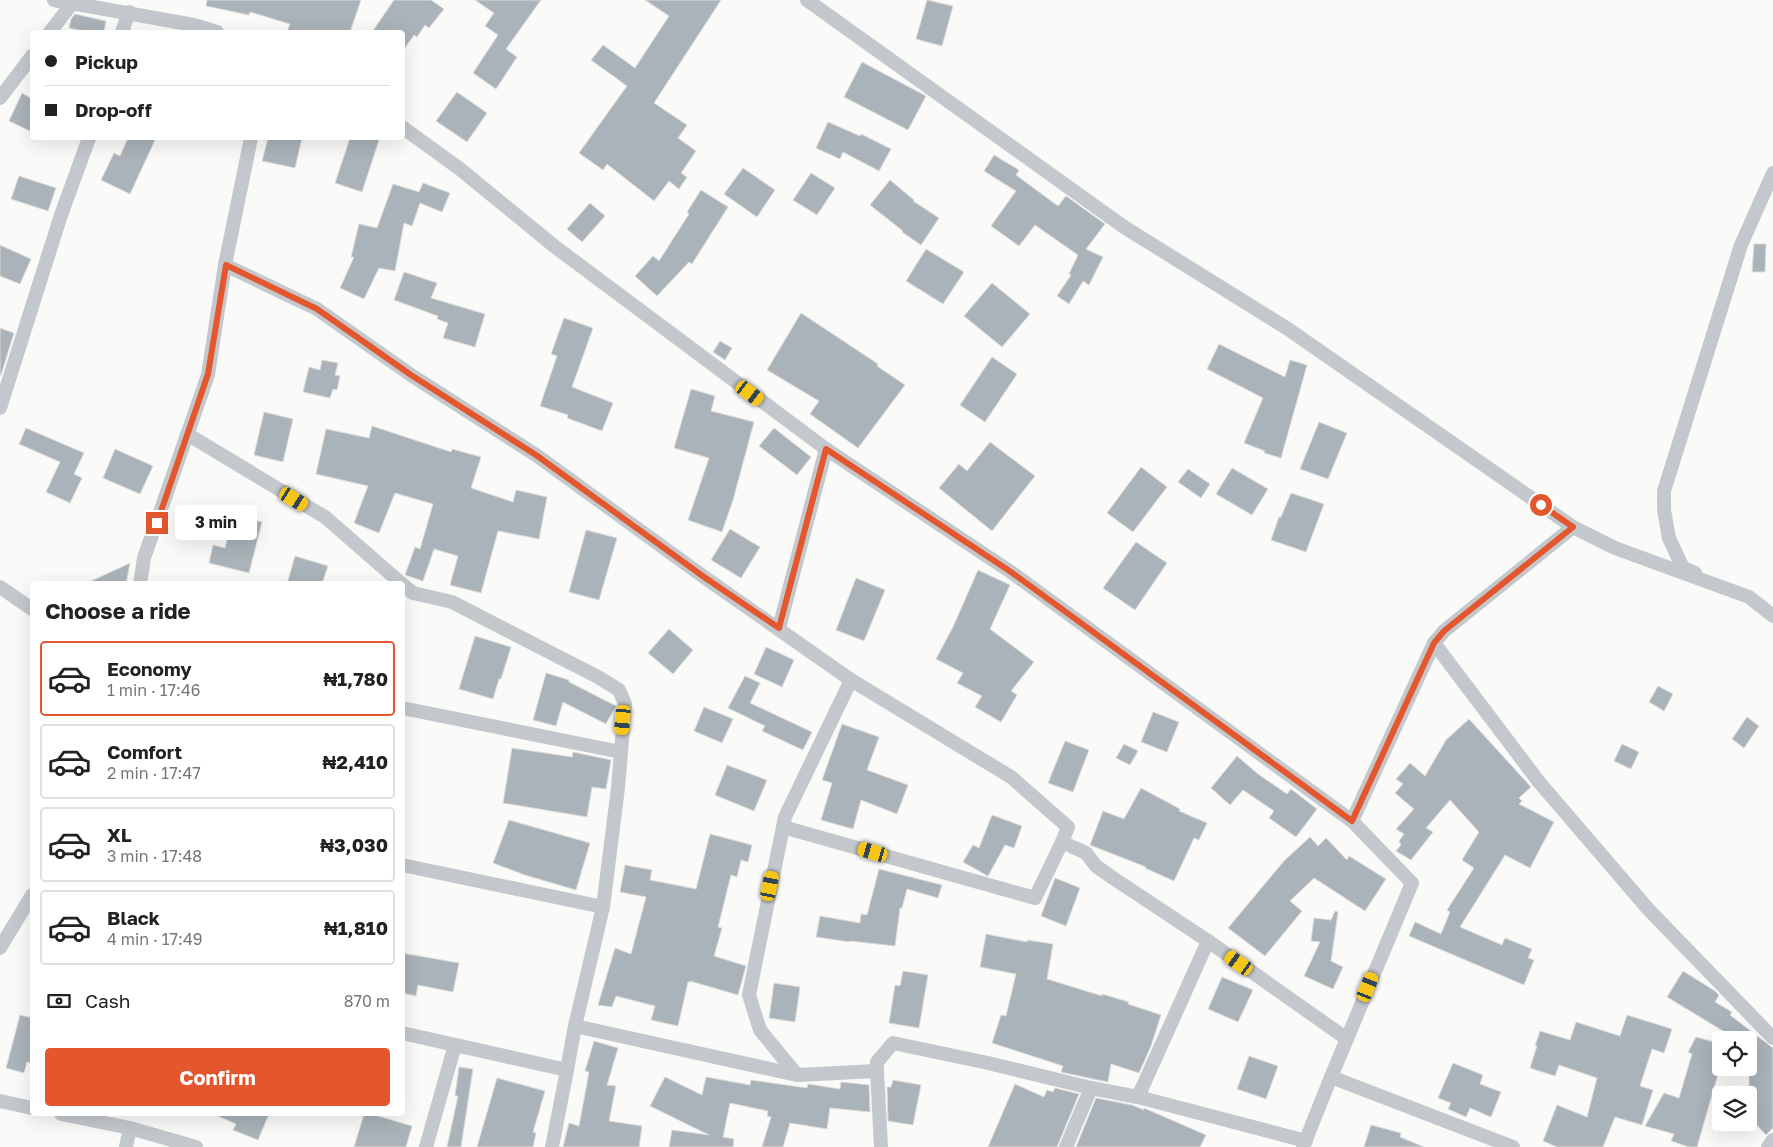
<!DOCTYPE html>
<meta charset="utf-8">
<style>
body{margin:0;font-family:"Golos Text",sans-serif;background:#f6f6f6;color:#222;height:100vh;display:flex;flex-direction:column;font-size:19px;white-space:nowrap}
*{box-sizing:border-box;margin:0}
p{font-size:16px;color:#767676}
.icon{flex:none;width:28px;height:28px;fill:none;stroke:currentColor;stroke-width:2;stroke-linecap:round;stroke-linejoin:round}
.map{position:relative;flex:1;overflow:hidden}
.details{position:absolute;left:30px;top:581px;width:375px;height:535px;display:flex;flex-direction:column;background:#fff;border-radius:5px;box-shadow:0 5px 20px #0002}
.details>*{flex:none}
.top-card{position:absolute;left:30px;top:30px;width:375px;height:110px;border-radius:5px;box-shadow:0 5px 20px #0002;display:grid;align-content:center;height:110px;padding:0 15px;background:#fff}
.buttons{position:absolute;left:1712px;top:1031px;display:grid;gap:10px}
.buttons a{display:grid;place-items:center;width:45px;height:45px;border-radius:5px;background:#fff;box-shadow:0 5px 20px #0002;font-size:25px}
.end{position:absolute;width:22px;height:22px;margin:-11px;border:6px solid #e4572e;background:#fff;box-shadow:0 0 0 2px #fff}
.from{border-radius:50%}
.bubble{position:absolute;height:35px;border-radius:5px;background:#fff;box-shadow:0 5px 20px #0002;font-size:16px;font-weight:700;line-height:35px;text-align:center}
.car{position:absolute;width:15px;height:30px;margin:-15px -8px;border-radius:6px;box-shadow:0 0 4px 1px #0007;background:linear-gradient(#f5c518 24%,#345 0 40%,#f5c518 0 76%,#345 0 86%,#f5c518 0)}
.top-card b{display:flex;align-items:center;gap:18px;height:48px;font-size:19px}
.top-card b+b{border-top:1px solid #e0e0e0}
.top-card i{width:12px;height:12px;background:#222}
ul{padding:0;list-style:none}
li{display:flex;align-items:center;gap:15px;height:75px;margin:0 10px 8px;padding:0 5px;border:2px solid #e0e0e0;border-radius:5px}
li div{flex:1}
li b{display:block;font-size:19px}
li em{font-style:normal;font-weight:700}
li.on{border-color:#e4572e}
li>.icon{width:45px;height:45px;stroke-width:1.5}
h2{padding:0 15px;font-size:22px;line-height:60px}
.pay{display:flex;align-items:center;gap:12px;height:55px;padding:0 15px;font-size:19px}
.pay p{margin-inline-start:auto}
.button{display:flex;gap:10px;margin-top:auto;padding:10px 15px}
.button a{flex:1;height:58px;border-radius:5px;background:#e4572e;color:#fff;font-size:20px;font-weight:700;line-height:58px;text-align:center}
.map>svg:first-child{display:block}
.building{fill:#aab3b9;stroke:#dcdcda}
.lines{fill:none;stroke-linecap:round;stroke-linejoin:round}
.minor{stroke:#c3c8cc;stroke-width:14}
.route{stroke:#e4572e;stroke-width:6}
</style>
<div class="map">
<svg width="1773" height="1147" viewBox="0 0 1773 1147">
<rect width="100%" height="100%" fill="#fafaf8"/>
<g class="building">
<polygon points="207,0 361,0 350,32 287,32 290,24 250,12 249,15 206,6"/>
<polygon points="394,0 431,0 444,9 429,28 425,25 417,37 414,35 402,52 402,32 372,32"/>
<polygon points="475,0 541,0 506,49 517,57 496,89 473,73 498,35 485,26 494,13"/>
<polygon points="645,0 721,0 654,103 687,125 678,138 696,151 681,173 687,177 679,189 669,181 654,201 607,164 603,170 579,153 627,86 591,60 603,45 635,68 669,16"/>
<polygon points="927,0 953,6 942,46 916,39"/>
<polygon points="75,14 106,21 104,32 89,32 69,28 71,19"/>
<polygon points="862,62 926,96 908,130 844,97"/>
<polygon points="457,92 487,113 467,142 436,121"/>
<polygon points="22,93 32,99 32,132 9,121"/>
<polygon points="828,122 860,136 861,134 891,149 879,171 843,152 840,159 816,148"/>
<polygon points="128,138 156,138 130,194 101,180 114,153 120,156"/>
<polygon points="268,138 302,138 295,168 262,161"/>
<polygon points="350,138 372,138 379,140 362,192 335,183"/>
<polygon points="994,155 1019,170 1016,175 1058,206 1066,196 1105,224 1086,249 1103,257 1089,285 1083,281 1069,304 1057,296 1071,275 1069,274 1078,255 1035,225 1019,246 991,226 1016,191 984,171"/>
<polygon points="743,168 775,190 757,217 724,194"/>
<polygon points="811,173 835,188 817,215 793,200"/>
<polygon points="19,176 56,188 48,211 11,199"/>
<polygon points="890,180 914,200 913,201 939,218 921,245 902,232 903,231 870,205"/>
<polygon points="423,183 450,193 442,212 420,203 412,226 404,223 395,271 379,268 364,299 340,288 354,257 351,257 359,224 377,228 393,184 419,192"/>
<polygon points="701,190 728,207 692,264 689,262 657,296 635,276 653,256 659,261 689,214 687,212"/>
<polygon points="590,203 605,216 582,242 567,229"/>
<polygon points="1754,244 1766,244 1765,272 1752,272"/>
<polygon points="0,245 31,259 20,284 0,276"/>
<polygon points="926,249 964,272 943,304 906,281"/>
<polygon points="404,272 437,283 431,298 485,314 475,347 443,338 448,323 437,319 438,316 394,300"/>
<polygon points="992,283 1030,314 1002,347 964,316"/>
<polygon points="801,313 878,364 877,366 905,385 858,448 810,414 819,401 767,370"/>
<polygon points="564,318 593,328 572,387 613,403 602,431 567,418 568,415 540,406 557,356 551,354"/>
<polygon points="0,328 14,333 1,375 0,375"/>
<polygon points="720,341 732,348 725,360 713,352"/>
<polygon points="1219,344 1285,377 1290,360 1307,365 1281,458 1264,453 1265,451 1244,443 1263,398 1207,369"/>
<polygon points="992,357 1017,374 985,422 960,405"/>
<polygon points="322,360 338,363 335,375 340,376 337,390 333,389 330,398 303,392 309,367 320,370"/>
<polygon points="691,389 715,396 711,411 754,422 733,500 722,532 688,520 709,458 674,448"/>
<polygon points="264,412 293,419 283,462 254,455"/>
<polygon points="1319,422 1347,433 1328,479 1300,469"/>
<polygon points="372,426 451,452 452,449 481,457 471,488 513,502 516,490 547,497 539,539 498,531 481,593 450,585 458,556 434,549 423,581 405,575 415,547 420,549 433,504 395,493 379,533 354,523 368,486 316,474 326,429 369,438"/>
<polygon points="26,428 84,453 74,474 82,478 70,503 46,492 60,462 19,444"/>
<polygon points="774,428 811,457 797,475 759,446"/>
<polygon points="990,442 1035,476 992,531 939,488 959,464 967,471"/>
<polygon points="115,449 153,466 140,494 103,478"/>
<polygon points="1141,467 1167,487 1133,532 1107,513"/>
<polygon points="1232,468 1268,489 1252,515 1216,494"/>
<polygon points="1188,469 1210,484 1201,498 1178,482"/>
<polygon points="1291,493 1324,504 1306,552 1271,540 1279,517 1281,517"/>
<polygon points="233,515 262,522 249,573 209,563 213,545 225,548"/>
<polygon points="730,529 760,547 741,578 711,560"/>
<polygon points="586,530 617,538 599,600 569,592"/>
<polygon points="1136,542 1167,563 1135,610 1103,588"/>
<polygon points="295,556 328,566 322,584 287,584"/>
<polygon points="130,563 126,584 85,584"/>
<polygon points="978,570 1010,585 990,629 1034,662 1011,691 1017,695 1001,722 975,707 982,696 957,683 963,673 936,659 953,627"/>
<polygon points="856,578 885,590 864,641 836,630"/>
<polygon points="669,629 693,650 673,674 648,653"/>
<polygon points="475,636 511,647 501,679 499,679 493,699 459,689"/>
<polygon points="766,647 794,660 782,687 754,674"/>
<polygon points="546,673 569,680 569,682 616,706 606,724 563,702 556,726 533,720"/>
<polygon points="745,676 760,683 750,703 812,732 803,750 762,731 765,726 728,708"/>
<polygon points="1658,686 1673,694 1664,711 1649,702"/>
<polygon points="704,707 733,719 722,743 694,731"/>
<polygon points="1153,712 1179,722 1167,752 1141,742"/>
<polygon points="1747,717 1759,726 1744,748 1732,739"/>
<polygon points="1469,719 1531,787 1519,798 1522,801 1519,804 1554,822 1530,868 1505,855 1460,927 1502,945 1505,938 1532,949 1528,958 1534,960 1524,985 1409,936 1415,922 1441,934 1450,912 1447,910 1474,868 1462,860 1479,832 1450,800 1426,828 1433,832 1411,860 1396,851 1401,845 1399,841 1404,834 1396,829 1414,809 1395,793 1403,784 1396,779 1410,763 1425,776 1446,740"/>
<polygon points="842,724 879,737 867,770 908,785 897,814 861,800 853,829 821,820 832,783 822,780"/>
<polygon points="1065,741 1089,750 1073,792 1048,783"/>
<polygon points="1124,744 1138,751 1130,765 1116,758"/>
<polygon points="1622,744 1639,752 1631,769 1614,761"/>
<polygon points="512,748 572,757 573,752 611,760 606,789 592,787 587,817 503,803"/>
<polygon points="1237,756 1258,774 1287,794 1291,789 1317,809 1296,837 1269,818 1274,811 1243,790 1230,805 1211,788"/>
<polygon points="727,765 767,780 754,811 715,795"/>
<polygon points="1141,788 1180,809 1179,811 1207,823 1199,840 1194,838 1174,881 1145,868 1146,867 1090,845 1103,811 1124,819"/>
<polygon points="992,815 1022,826 1014,848 1005,845 988,876 963,862 973,845 979,848"/>
<polygon points="509,820 590,843 576,890 525,875 493,863"/>
<polygon points="710,834 752,845 748,862 741,860 737,877 731,875 718,927 722,928 714,956 746,966 738,995 690,981 690,982 688,982 678,1026 651,1020 655,1006 616,996 612,1007 598,1005 615,948 631,954 646,897 620,892 625,865 652,870 650,880 696,889"/>
<polygon points="1310,837 1318,846 1326,838 1347,860 1349,856 1386,879 1365,911 1314,878 1290,901 1302,911 1265,956 1228,928 1284,861"/>
<polygon points="879,869 942,885 938,898 907,889 902,908 900,908 895,946 850,941 850,942 816,937 820,916 860,923 861,914 867,915"/>
<polygon points="1055,878 1080,888 1066,926 1041,916"/>
<polygon points="1335,911 1338,912 1331,961 1343,967 1333,989 1304,976 1320,942 1311,941 1314,918 1331,920"/>
<polygon points="986,934 1027,942 1027,940 1053,944 1047,979 1102,996 1102,994 1129,1002 1128,1004 1161,1015 1151,1046 1139,1073 1111,1064 1108,1082 1093,1079 1061,1072 1063,1066 992,1043 1001,1015 1006,1016 1016,974 980,967"/>
<polygon points="402,953 459,963 453,992 418,985 416,996 402,993"/>
<polygon points="903,971 928,975 919,1028 889,1023 895,985 900,986"/>
<polygon points="1683,971 1715,991 1719,995 1715,1002 1732,1012 1730,1015 1773,1048 1773,1128 1766,1135 1749,1117 1749,1053 1755,1055 1757,1052 1749,1047 1749,1040 1738,1040 1667,997"/>
<polygon points="1222,977 1253,990 1238,1022 1208,1009"/>
<polygon points="774,983 800,987 795,1022 769,1018"/>
<polygon points="20,1015 32,1018 32,1063 27,1062 24,1073 6,1068"/>
<polygon points="1627,1015 1672,1029 1664,1053 1652,1049 1640,1086 1653,1090 1642,1125 1615,1117 1603,1147 1557,1147 1543,1141 1557,1105 1587,1117 1597,1078 1559,1065 1555,1076 1530,1068 1537,1046 1535,1046 1540,1031 1570,1040 1576,1022 1620,1036"/>
<polygon points="1696,1037 1721,1044 1721,1055 1713,1069 1719,1071 1697,1147 1689,1147 1671,1141 1674,1134 1645,1126 1664,1093 1679,1098 1692,1054 1688,1052"/>
<polygon points="594,1041 618,1048 607,1085 616,1086 609,1121 642,1126 639,1147 563,1147 569,1123 579,1126 589,1072 585,1071"/>
<polygon points="1249,1056 1278,1066 1266,1099 1237,1089"/>
<polygon points="1453,1063 1483,1075 1480,1084 1501,1092 1491,1117 1470,1108 1466,1117 1448,1109 1451,1103 1438,1098"/>
<polygon points="459,1067 473,1069 461,1147 447,1147 458,1096 455,1096"/>
<polygon points="665,1077 702,1095 706,1077 750,1085 751,1080 807,1088 808,1084 840,1089 841,1082 869,1085 870,1112 830,1108 827,1129 790,1123 783,1147 762,1147 771,1117 767,1116 768,1111 730,1103 723,1137 734,1139 733,1147 669,1147 672,1130 709,1135 650,1106"/>
<polygon points="497,1078 545,1091 533,1132 536,1133 533,1147 477,1147"/>
<polygon points="893,1080 921,1085 913,1125 888,1121 887,1087 891,1087"/>
<polygon points="1015,1084 1044,1097 1047,1090 1053,1092 1055,1088 1079,1094 1057,1147 988,1147"/>
<polygon points="1096,1098 1132,1105 1144,1110 1144,1108 1206,1135 1200,1147 1076,1147"/>
<polygon points="213,1114 269,1114 258,1140 233,1130 236,1124"/>
<polygon points="364,1114 371,1114 412,1126 406,1147 354,1147"/>
<polygon points="1371,1125 1401,1133 1400,1137 1424,1147 1364,1147"/>
</g>
<g class="lines">
<g class="minor">
<polyline points="54,0 194,25 217,32"/>
<polyline points="807,0 1124,227 1288,329 1573,527 1615,548 1749,597 1773,616"/>
<polyline points="50,32 73,2"/>
<polyline points="122,32 129,12"/>
<polyline points="0,98 32,56"/>
<polyline points="402,127 460,169 554,246 826,449 1011,572 1352,821 1412,883 1331,1077 1513,1147"/>
<polyline points="225,265 317,309 411,375 536,455 704,577 851,680 1011,777 1068,827 1062,842 1086,853 1096,866 1113,878 1208,941 1347,1039"/>
<polyline points="0,408 61,215 89,138"/>
<polyline points="187,434 325,517 402,584"/>
<polyline points="1695,573 1683,568 1669,538 1664,510 1664,491 1741,245 1773,173"/>
<polyline points="140,584 144,558 208,375 225,265 251,138"/>
<polyline points="402,584 413,593 452,602 598,677 619,690 625,704 618,788 603,907 575,1026 567,1070 402,1033"/>
<polyline points="0,587 32,609"/>
<polyline points="779,628 826,449"/>
<polyline points="1434,643 1539,782 1648,909 1773,1038"/>
<polyline points="402,708 621,752"/>
<polyline points="1352,821 1434,643 1444,631 1573,527"/>
<polyline points="783,827 1035,898 1062,842"/>
<polyline points="402,865 603,907"/>
<polyline points="0,948 32,895"/>
<polyline points="575,1026 797,1075 877,1071 881,1147"/>
<polyline points="877,1071 877,1062 893,1043 988,1063 1091,1088"/>
<polyline points="797,1075 760,1030 749,995 785,817 851,680"/>
<polyline points="1138,1097 1306,1141"/>
<polyline points="0,1101 32,1108"/>
<polyline points="61,1114 130,1128"/>
<polyline points="126,1147 130,1128 196,1147"/>
<polyline points="426,1147 455,1045"/>
<polyline points="552,1147 567,1070"/>
<polyline points="1066,1147 1091,1088 1138,1097 1208,941"/>
<polyline points="1303,1147 1331,1077"/>
<polyline points="1768,1147 1773,1140"/>
</g>
</g>
<g class="lines">
<polyline class="route" points="157,523 208,374 226,265 317,309 411,375 536,455 704,577 779,628 826,449 1011,572 1352,821 1434,643 1444,631 1573,527 1541,505"/>
</g>
</svg>
<div class="buttons">
<a><svg class="icon" aria-label="locate" viewBox="0 0 24 24"><circle cx="12" cy="12" r="6"/><path d="M12 2v4M12 18v4M2 12h4M18 12h4"/></svg></a>
<a><svg class="icon" aria-label="layers" viewBox="0 0 24 24"><path d="M12 4l9 5-9 5-9-5zM3 14l9 5 9-5"/></svg></a>
</div>
<i class="end from" style="left:1541px;top:505px"></i>
<i class="end" style="left:157px;top:523px"></i>
<div class="bubble" style="left:175px;top:505px;width:82px">3 min</div>
<i class="car" style="left:750px;top:393px;rotate:127deg"></i>
<i class="car" style="left:294px;top:499px;rotate:121deg"></i>
<i class="car" style="left:623px;top:720px;rotate:185deg"></i>
<i class="car" style="left:873px;top:852px;rotate:286deg"></i>
<i class="car" style="left:770px;top:886px;rotate:11deg"></i>
<i class="car" style="left:1239px;top:963px;rotate:305deg"></i>
<i class="car" style="left:1368px;top:987px;rotate:22deg"></i>
<div class="top-card">
<b><i class="from"></i>Pickup</b>
<b><i></i>Drop-off</b>
</div>
<section class="details">
<h2>Choose a ride</h2>
<ul>
<li class="on"><svg class="icon" aria-label="car" viewBox="0 0 24 24"><path d="M5 17H2v-5l4-1 3-4h7l3 4 3 1v5h-3M9 17h6M6 11h13"/><circle cx="7" cy="17" r="2"/><circle cx="17" cy="17" r="2"/></svg><div><b>Economy</b><p>1 min · 17:46</p></div><em>₦1,780</em></li>
<li><svg class="icon" aria-label="car" viewBox="0 0 24 24"><path d="M5 17H2v-5l4-1 3-4h7l3 4 3 1v5h-3M9 17h6M6 11h13"/><circle cx="7" cy="17" r="2"/><circle cx="17" cy="17" r="2"/></svg><div><b>Comfort</b><p>2 min · 17:47</p></div><em>₦2,410</em></li>
<li><svg class="icon" aria-label="car" viewBox="0 0 24 24"><path d="M5 17H2v-5l4-1 3-4h7l3 4 3 1v5h-3M9 17h6M6 11h13"/><circle cx="7" cy="17" r="2"/><circle cx="17" cy="17" r="2"/></svg><div><b>XL</b><p>3 min · 17:48</p></div><em>₦3,030</em></li>
<li><svg class="icon" aria-label="car" viewBox="0 0 24 24"><path d="M5 17H2v-5l4-1 3-4h7l3 4 3 1v5h-3M9 17h6M6 11h13"/><circle cx="7" cy="17" r="2"/><circle cx="17" cy="17" r="2"/></svg><div><b>Black</b><p>4 min · 17:49</p></div><em>₦1,810</em></li>
</ul>
<div class="pay"><svg class="icon" aria-label="cash" viewBox="0 0 24 24"><path d="M3 7h18v10H3z"/><circle cx="12" cy="12" r="2"/></svg>Cash<p>870 m</p></div>
<div class="button"><a>Confirm</a></div>
</section>
</div>
